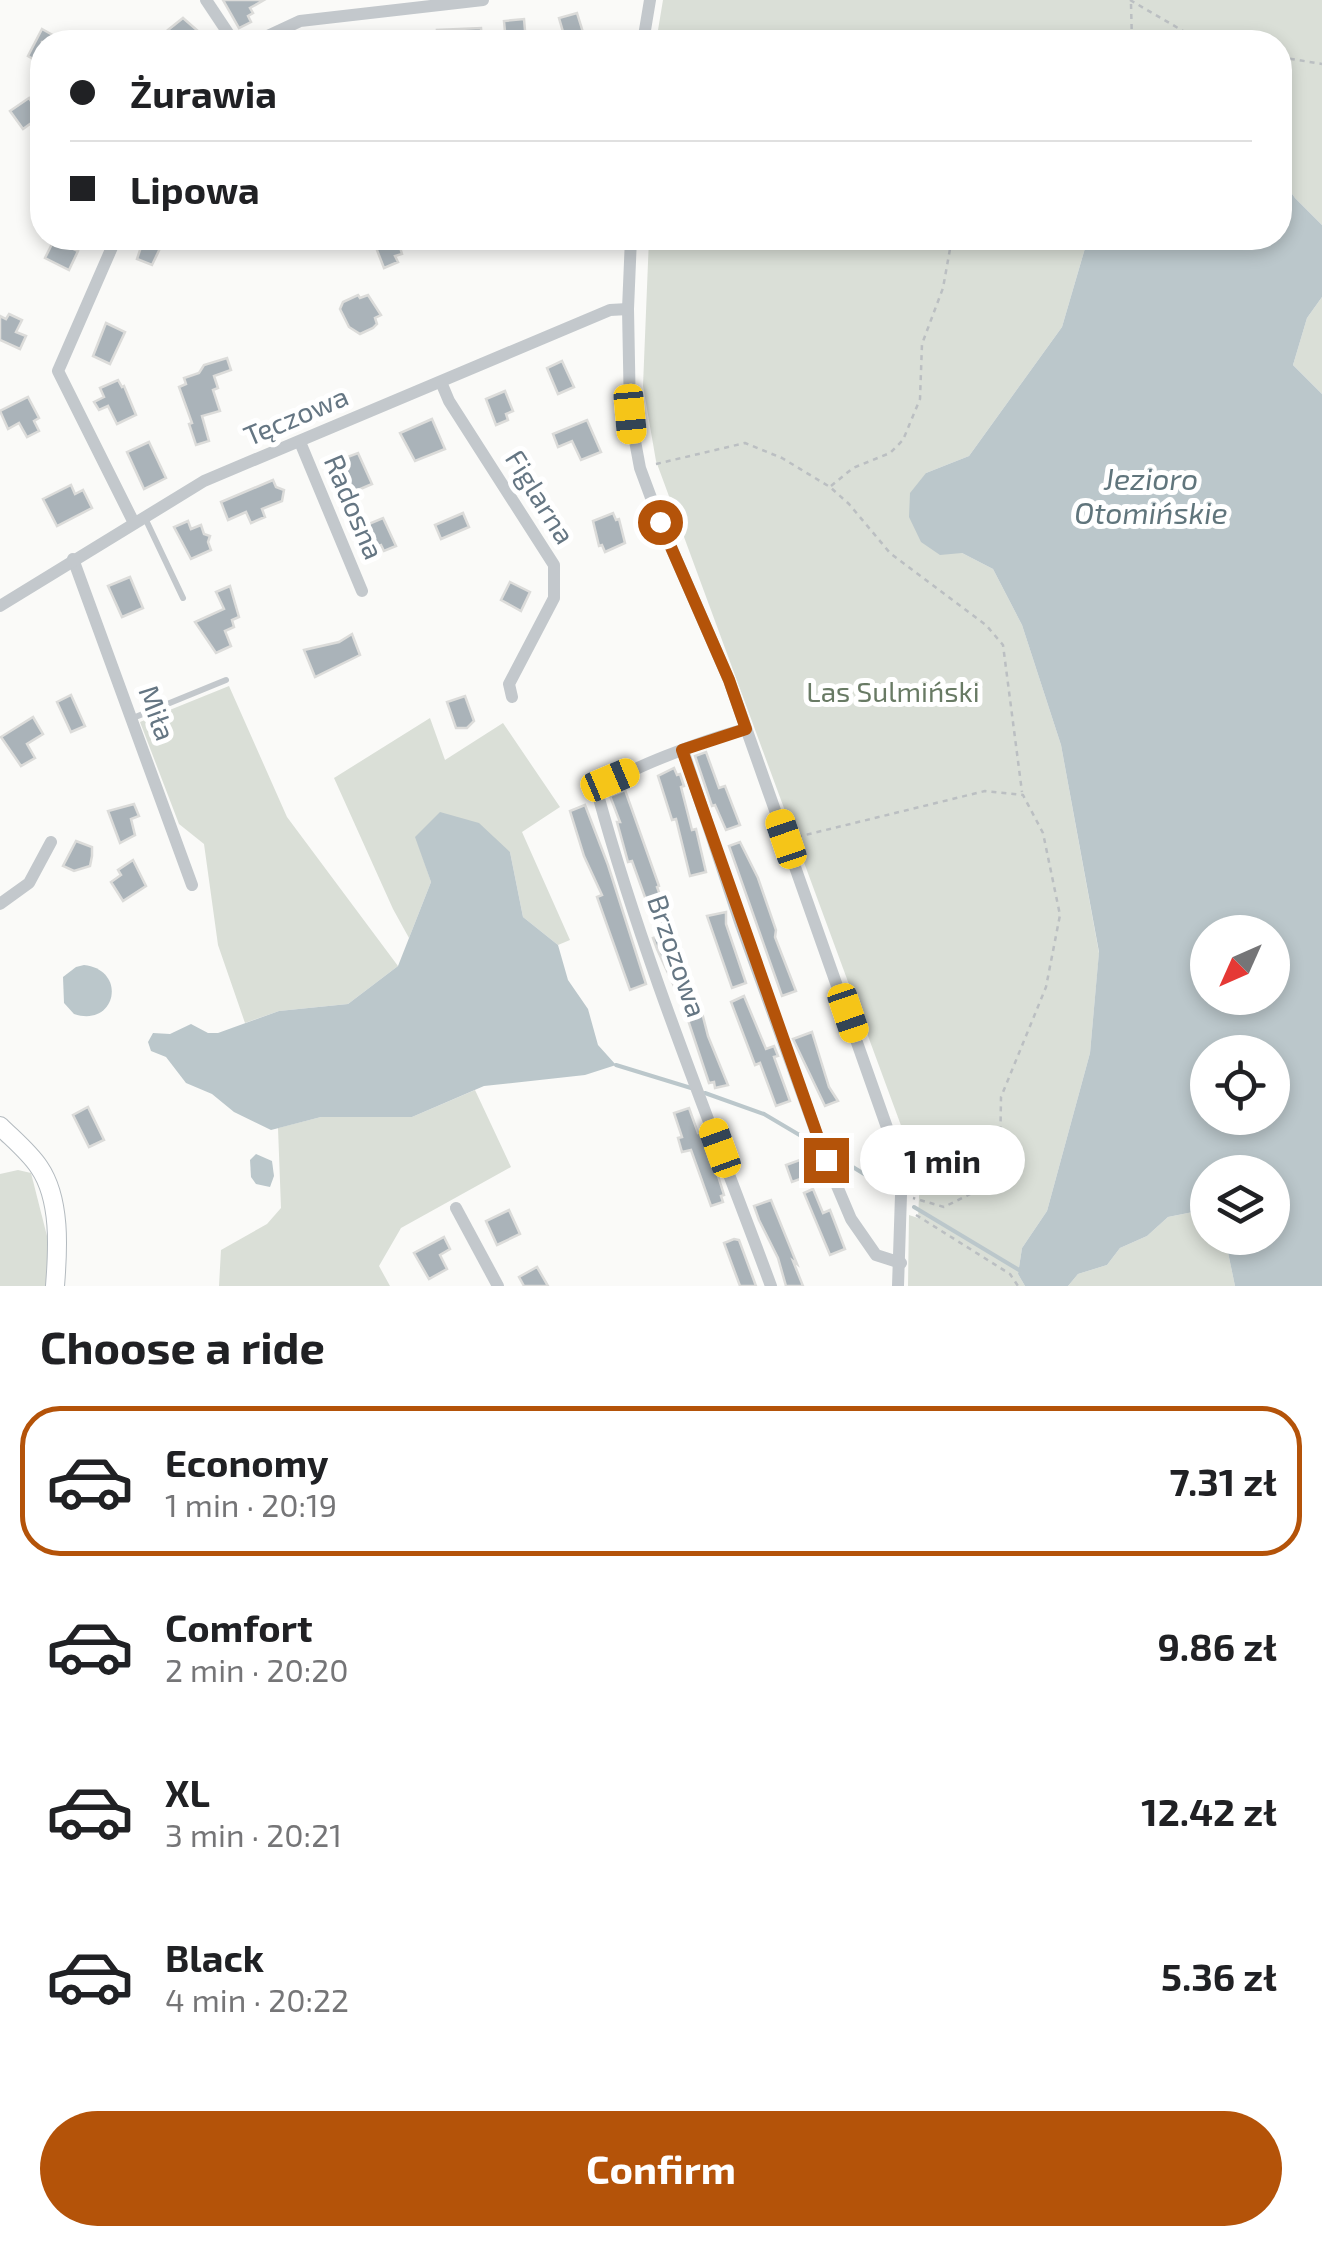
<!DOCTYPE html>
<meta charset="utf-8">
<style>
body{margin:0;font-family:"Exo 2",sans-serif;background:#f6f6f6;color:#202124;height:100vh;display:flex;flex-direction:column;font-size:38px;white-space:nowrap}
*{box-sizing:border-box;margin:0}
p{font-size:32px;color:#757577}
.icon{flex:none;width:55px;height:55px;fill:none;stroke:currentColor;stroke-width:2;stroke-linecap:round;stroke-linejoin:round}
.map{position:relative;height:1286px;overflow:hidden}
.details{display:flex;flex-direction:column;background:#fff;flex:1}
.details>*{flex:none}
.banner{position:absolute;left:30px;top:30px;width:1262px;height:220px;border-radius:40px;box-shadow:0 5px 15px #0003;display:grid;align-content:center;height:220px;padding:0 40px;background:#fff}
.needle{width:65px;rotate:225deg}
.buttons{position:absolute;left:1190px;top:915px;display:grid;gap:20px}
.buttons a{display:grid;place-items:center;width:100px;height:100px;border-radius:50%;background:#fff;box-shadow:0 5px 15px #0003;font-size:50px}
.end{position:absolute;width:45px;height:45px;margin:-22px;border:12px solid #b45309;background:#fff;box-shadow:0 0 0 5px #fff}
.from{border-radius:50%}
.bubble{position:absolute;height:70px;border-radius:35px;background:#fff;box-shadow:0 5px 15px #0003;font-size:32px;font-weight:700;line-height:70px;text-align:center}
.car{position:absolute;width:30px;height:60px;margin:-30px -15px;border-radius:12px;box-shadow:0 0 8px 2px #0007;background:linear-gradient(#f5c518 24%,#345 0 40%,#f5c518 0 76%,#345 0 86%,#f5c518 0)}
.banner b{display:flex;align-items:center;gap:35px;height:95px;font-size:38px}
.banner b+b{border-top:2px solid #e0e0e0}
.banner i{width:25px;height:25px;background:#202124}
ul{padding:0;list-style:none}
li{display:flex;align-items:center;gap:30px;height:150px;margin:0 20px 15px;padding:0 20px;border:5px solid transparent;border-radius:40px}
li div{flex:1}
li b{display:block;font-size:38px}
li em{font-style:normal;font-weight:700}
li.selected{border-color:#b45309}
li>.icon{width:90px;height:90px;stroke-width:1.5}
h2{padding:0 40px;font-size:45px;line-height:120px}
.cta{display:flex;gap:20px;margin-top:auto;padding:20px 40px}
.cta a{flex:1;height:115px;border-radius:60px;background:#b45309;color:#fff;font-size:40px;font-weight:700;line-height:115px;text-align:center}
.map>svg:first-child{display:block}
.green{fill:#dadfd7}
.water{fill:#bbc7cb;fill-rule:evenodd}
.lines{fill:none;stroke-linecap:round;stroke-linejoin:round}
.stream{stroke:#bbc7cb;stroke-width:4}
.building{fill:#aab3b9;stroke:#dcdcda;stroke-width:2.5}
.secondary-casing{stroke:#b3babf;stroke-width:20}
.path{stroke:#bbbfc2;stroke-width:2.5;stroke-dasharray:5 5;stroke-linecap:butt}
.lane{stroke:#c3c8cc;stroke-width:6}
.street{stroke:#c3c8cc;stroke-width:12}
.secondary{stroke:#fff;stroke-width:18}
.route{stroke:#b45309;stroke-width:12}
.labels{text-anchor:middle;stroke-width:10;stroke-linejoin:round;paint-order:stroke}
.street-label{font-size:28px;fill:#657683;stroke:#fff}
.park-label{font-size:28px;fill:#687a64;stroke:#fff}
.water-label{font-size:30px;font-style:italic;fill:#60757c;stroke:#fff}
</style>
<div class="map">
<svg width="1322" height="1286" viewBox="0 0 1322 1286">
<rect width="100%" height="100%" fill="#fafaf8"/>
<g class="green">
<polygon points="663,0 1322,0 1322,225 1295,198 1280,177 1280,42 656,42"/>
<polygon points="649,238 1088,238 1062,327 969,456 926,473 962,553 993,569 1022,625 1061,745 1099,953 1090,1053 1047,1211 1022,1248 1018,1274 1025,1286 908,1286 909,1215 918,1218 920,1177 656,461 643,386"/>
<polygon points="1322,297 1322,394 1293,365 1307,318"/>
<polygon points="229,686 287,817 398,966 348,1004 279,1011 245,1023 218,945 204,844 179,824 140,722"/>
<polygon points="430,718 445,760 503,723 560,807 522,832 570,940 558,945 523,917 510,852 416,837 431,882 409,938 393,909 334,778"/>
<polygon points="475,1090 511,1167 401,1228 379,1266 390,1286 219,1286 221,1250 267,1224 281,1208 278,1128 321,1117 412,1117"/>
<polygon points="18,1170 31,1173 48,1240 46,1286 0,1286 0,1174"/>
<polygon points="1198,1211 1207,1218 1208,1238 1225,1238 1235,1286 1068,1286 1078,1274 1107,1265 1120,1248 1147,1236 1168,1217"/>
</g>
<g class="water">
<path d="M 1280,177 L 1295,198 L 1322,225 L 1322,297 L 1307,318 L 1293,365 L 1322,394 L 1322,1286 L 1235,1286 L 1225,1238 L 1272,1238 L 1272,1172 L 1208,1172 L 1207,1218 L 1198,1211 L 1168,1217 L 1147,1236 L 1120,1248 L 1107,1265 L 1078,1274 L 1068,1286 L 1025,1286 L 1018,1274 L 1022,1248 L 1047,1211 L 1090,1053 L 1099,952 L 1061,745 L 1022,625 L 993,569 L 962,553 L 940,555 L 921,542 L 909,517 L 910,493 L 926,473 L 969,456 L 1062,327 L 1088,238 L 1280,238 ZM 1272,932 L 1272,998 L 1208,998 L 1208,932 ZM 1208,1052 L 1272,1052 L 1272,1118 L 1208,1118 Z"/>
<polygon points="440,812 479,823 510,852 523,917 558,945 568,980 588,1009 598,1045 616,1065 585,1075 484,1086 412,1117 321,1117 271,1130 234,1112 212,1094 186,1083 166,1057 151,1051 148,1042 153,1033 170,1034 191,1024 208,1033 218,1033 279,1011 348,1004 398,966 431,882 415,837"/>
<path d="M 84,965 C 128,970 116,1028 74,1014 L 64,1003 L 63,977 L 76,967 Z"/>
<polygon points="256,1154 272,1161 274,1176 270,1187 256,1184 251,1177 250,1160"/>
</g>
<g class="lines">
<g class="stream">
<polyline points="616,1065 691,1088"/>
<polyline points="705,1093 764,1114 813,1143"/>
<polyline points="830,1153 887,1188"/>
<polyline points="914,1207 1019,1270"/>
</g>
</g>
<g class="building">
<polygon points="223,0 264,0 250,8 253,13 248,16 251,22 239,28"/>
<polygon points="577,13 586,42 566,42 559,18"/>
<polygon points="183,18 198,31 195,33 203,42 169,42 174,37 168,30"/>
<polygon points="524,19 526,42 506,42 504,21"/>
<polygon points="481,28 482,42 438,42 437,30"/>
<polygon points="42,29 65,42 42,42 42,64 28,56"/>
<polygon points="29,98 41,116 23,129 10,111"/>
<polygon points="144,238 165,238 152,265 137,259"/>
<polygon points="54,240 78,251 69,270 45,258"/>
<polygon points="388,240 390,244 398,241 402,254 395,256 398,262 384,268 375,245"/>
<polygon points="358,295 360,298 368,295 381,315 375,318 377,324 373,328 360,334 349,327 340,309 343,302"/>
<polygon points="9,314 22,320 16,332 26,336 20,349 0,340 0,316 6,319"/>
<polygon points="106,323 125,332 110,364 93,356"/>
<polygon points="227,358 231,370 214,376 218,388 213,390 220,411 202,416 209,441 196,445 189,424 192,423 179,387 186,384 184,378 199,373 204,365"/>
<polygon points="562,361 574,387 558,394 547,368"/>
<polygon points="118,380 122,387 124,386 136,415 117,424 108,406 99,410 94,402 104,397 100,388"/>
<polygon points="505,391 513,411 506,414 508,420 496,425 486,399"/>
<polygon points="28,397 39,418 34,421 39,431 27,437 19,423 8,429 0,411"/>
<polygon points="432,419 445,449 415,461 400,433"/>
<polygon points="587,420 601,452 581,460 572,441 558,447 553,434"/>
<polygon points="149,442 166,478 144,489 127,452"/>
<polygon points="358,453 372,484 351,493 337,461"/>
<polygon points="273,480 276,487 284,490 282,501 262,509 265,517 251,523 246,512 228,520 221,502"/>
<polygon points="71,485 75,494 83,490 92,508 57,526 43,499"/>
<polygon points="463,513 469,527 441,539 435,525"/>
<polygon points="613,513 616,520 619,519 625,543 605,552 602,545 599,546 593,521"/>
<polygon points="383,518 396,546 384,551 381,545 374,548 364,526"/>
<polygon points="188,521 191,529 201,525 204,534 210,536 208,542 211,550 191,559 174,527"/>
<polygon points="130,577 143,608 122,617 108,586"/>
<polygon points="510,582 530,592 521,611 501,600"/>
<polygon points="230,586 239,617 232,620 234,627 225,631 231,646 216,653 195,622 224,609 216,592"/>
<polygon points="352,634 360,655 315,677 304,650 339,642"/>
<polygon points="71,695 85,726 71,732 57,702"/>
<polygon points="465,696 474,721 467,728 456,728 447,702"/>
<polygon points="33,717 43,734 27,744 35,758 21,766 1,737"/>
<polygon points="706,752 719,788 725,786 740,825 726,830 715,805 712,806 695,756"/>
<polygon points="674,768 677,775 680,774 684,786 681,787 692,830 696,829 706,872 690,876 676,819 672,820 658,776"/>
<polygon points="625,790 659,886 657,887 667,913 663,914 672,943 699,1001 708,1036 728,1085 715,1088 714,1082 709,1083 684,1008 657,949 653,938 659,936 632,861 628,862 617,822 620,822 610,796"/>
<polygon points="134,804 139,816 131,819 135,835 120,843 108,811"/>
<polygon points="585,805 608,865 646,984 630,990 597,897 602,895 584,856 570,811"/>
<polygon points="76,841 92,847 92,856 90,866 74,871 63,866"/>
<polygon points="740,842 758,878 776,930 775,937 796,991 782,996 729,846"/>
<polygon points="133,860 146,886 123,901 111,882 121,875 118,870"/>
<polygon points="726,912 726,924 746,983 732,988 707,916"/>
<polygon points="744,996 766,1049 774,1046 778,1056 774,1057 790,1101 776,1106 760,1063 755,1065 731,1002"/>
<polygon points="812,1032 829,1087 838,1101 825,1106 793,1039"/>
<polygon points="88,1107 104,1140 89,1147 73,1115"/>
<polygon points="689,1108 698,1133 701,1132 710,1161 713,1160 724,1195 721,1196 723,1202 711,1206 691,1150 682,1152 678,1138 682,1137 674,1113"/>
<polygon points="808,1157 814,1174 792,1182 786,1165"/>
<polygon points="813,1189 823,1213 830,1210 845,1249 830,1255 804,1193"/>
<polygon points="771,1200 797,1264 793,1261 803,1286 786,1286 778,1258 759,1220 754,1206"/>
<polygon points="509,1210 520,1234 497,1245 486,1221"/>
<polygon points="444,1237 450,1249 440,1255 447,1269 429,1279 414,1253"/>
<polygon points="734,1239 739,1240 756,1286 740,1286 724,1243"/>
<polygon points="537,1267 548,1286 524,1286 519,1277"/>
</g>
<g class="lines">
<defs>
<path id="secondary" d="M 0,1126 C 13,1139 29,1152 39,1167 C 61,1199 58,1249 55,1286"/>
</defs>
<use href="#secondary" class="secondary-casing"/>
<g class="path">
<polyline points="1130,0 1202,42"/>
<polyline points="1131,4 1132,42"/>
<polyline points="1280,57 1322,64"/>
<polyline points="656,464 745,443 782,458 830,487 849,504 890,553 986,625 1003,645 1022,792"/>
<polyline points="831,486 853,468 890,453 903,440 920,399 922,344 943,288 952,238"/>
<polyline points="797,837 985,791 1023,795 1043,833 1060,915 1046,987 1001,1097 1000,1159 986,1186 944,1207 913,1198"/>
<polyline points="916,1215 1010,1274 1018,1286"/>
</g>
<g class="lane">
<polyline points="145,518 183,598"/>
<polyline points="133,718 226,680"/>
</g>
<g class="street">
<polyline points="206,0 234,42"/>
<polyline points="255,42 300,21 483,0"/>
<polyline points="643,42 650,0"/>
<polyline points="116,238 58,371 134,523"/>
<polyline points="631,238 628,309 630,414 640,468 660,522 729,680 896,1153 901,1195 898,1286"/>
<polyline points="441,382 449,401 554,565 554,598 509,684 512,697"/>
<polyline points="300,442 362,591"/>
<polyline points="73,559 192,885"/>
<polyline points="0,606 204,481 610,310 628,309"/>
<path d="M 746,729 C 719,736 607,773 598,795 C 644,962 711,1124 771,1286"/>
<polyline points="683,750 741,925 826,1160 851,1219 876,1255 901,1263"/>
<polyline points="0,904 29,883 51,842"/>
<polyline points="456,1208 498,1286"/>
</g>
<use href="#secondary" class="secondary"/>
</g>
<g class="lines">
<polyline class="route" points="660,522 729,680 746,729 682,750 826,1160"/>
</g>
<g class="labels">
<g class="street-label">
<text transform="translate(296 416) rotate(-23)" y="10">Tęczowa</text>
<text transform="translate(540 497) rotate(58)" y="10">Figlarna</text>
<text transform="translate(354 507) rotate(67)" y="10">Radosna</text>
<text transform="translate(157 713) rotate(70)" y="10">Miła</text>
<text transform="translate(677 956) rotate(71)" y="10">Brzozowa</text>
</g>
<g class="park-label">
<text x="893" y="702">Las Sulmiński</text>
</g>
<g class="water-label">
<text x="1151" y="490">Jezioro<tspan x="1151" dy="34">Otomińskie</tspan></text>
</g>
</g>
</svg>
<div class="buttons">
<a><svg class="needle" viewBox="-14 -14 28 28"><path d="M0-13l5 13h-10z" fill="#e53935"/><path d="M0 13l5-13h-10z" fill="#757577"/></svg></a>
<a><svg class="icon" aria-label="locate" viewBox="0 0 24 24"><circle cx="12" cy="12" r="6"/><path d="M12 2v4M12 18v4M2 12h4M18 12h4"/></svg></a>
<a><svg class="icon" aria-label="layers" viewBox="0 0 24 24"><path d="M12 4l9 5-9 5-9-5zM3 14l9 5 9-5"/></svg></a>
</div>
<i class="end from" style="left:660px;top:522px"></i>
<i class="end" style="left:826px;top:1160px"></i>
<div class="bubble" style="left:860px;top:1125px;width:165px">1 min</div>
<i class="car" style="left:630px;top:414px;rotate:175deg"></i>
<i class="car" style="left:610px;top:780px;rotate:67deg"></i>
<i class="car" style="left:786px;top:839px;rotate:341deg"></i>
<i class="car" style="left:848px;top:1013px;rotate:161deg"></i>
<i class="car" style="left:720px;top:1148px;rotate:340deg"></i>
<div class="banner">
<b><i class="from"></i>Żurawia</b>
<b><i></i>Lipowa</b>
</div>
</div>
<section class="details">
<h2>Choose a ride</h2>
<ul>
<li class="selected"><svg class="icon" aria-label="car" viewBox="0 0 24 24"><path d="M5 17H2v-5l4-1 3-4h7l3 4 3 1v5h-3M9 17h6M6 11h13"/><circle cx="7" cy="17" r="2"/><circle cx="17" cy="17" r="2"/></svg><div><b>Economy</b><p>1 min · 20:19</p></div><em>7.31 zł</em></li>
<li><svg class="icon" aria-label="car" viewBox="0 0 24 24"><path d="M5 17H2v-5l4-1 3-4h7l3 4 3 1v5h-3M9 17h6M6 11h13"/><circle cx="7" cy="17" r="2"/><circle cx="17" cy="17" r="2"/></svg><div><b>Comfort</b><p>2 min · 20:20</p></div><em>9.86 zł</em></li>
<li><svg class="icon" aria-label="car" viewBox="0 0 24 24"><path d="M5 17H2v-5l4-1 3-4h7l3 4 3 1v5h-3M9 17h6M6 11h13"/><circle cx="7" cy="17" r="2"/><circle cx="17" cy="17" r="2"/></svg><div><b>XL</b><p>3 min · 20:21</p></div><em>12.42 zł</em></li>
<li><svg class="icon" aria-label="car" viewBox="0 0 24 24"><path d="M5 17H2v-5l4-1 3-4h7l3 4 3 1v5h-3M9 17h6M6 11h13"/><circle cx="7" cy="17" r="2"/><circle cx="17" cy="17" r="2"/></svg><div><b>Black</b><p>4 min · 20:22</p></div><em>5.36 zł</em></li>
</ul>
<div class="cta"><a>Confirm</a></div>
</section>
